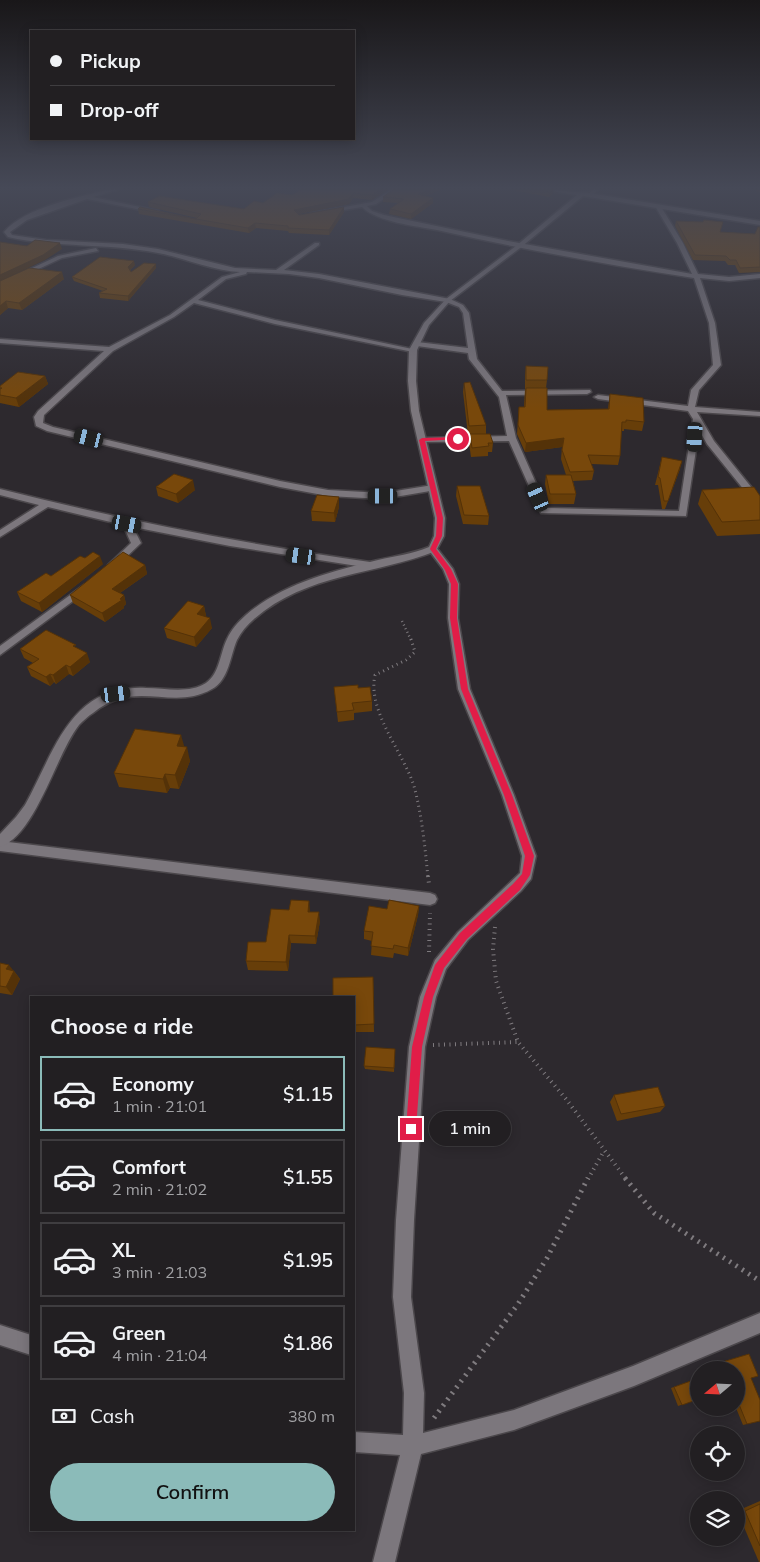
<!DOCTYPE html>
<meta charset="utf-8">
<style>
body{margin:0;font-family:Mulish,sans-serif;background:#2a272a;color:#f1f3f6;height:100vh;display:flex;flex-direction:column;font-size:19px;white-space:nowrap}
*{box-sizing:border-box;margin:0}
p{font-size:16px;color:#a2a2a5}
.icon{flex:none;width:28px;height:28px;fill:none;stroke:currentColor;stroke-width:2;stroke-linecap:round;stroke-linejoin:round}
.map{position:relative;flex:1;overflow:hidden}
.drawer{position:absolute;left:30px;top:996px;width:325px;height:535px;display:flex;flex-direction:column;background:#221f22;border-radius:0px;box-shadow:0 2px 12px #0003,0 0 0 1px #3f3d40}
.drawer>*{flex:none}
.top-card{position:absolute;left:30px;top:30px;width:325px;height:110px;border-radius:0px;box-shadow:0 2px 12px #0003,0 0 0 1px #3f3d40;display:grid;align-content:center;height:110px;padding:0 20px;background:#221f22}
.needle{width:32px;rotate:251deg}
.tools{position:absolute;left:690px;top:1361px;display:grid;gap:10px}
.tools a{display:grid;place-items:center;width:55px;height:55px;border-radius:50%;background:#221f22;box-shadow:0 2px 12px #0003,0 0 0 1px #3f3d40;font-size:25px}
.end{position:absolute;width:22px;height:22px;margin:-11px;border:6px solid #e11d48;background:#fff;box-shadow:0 0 0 2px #fff}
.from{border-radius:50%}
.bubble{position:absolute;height:35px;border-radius:18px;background:#221f22;box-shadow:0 2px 12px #0003,0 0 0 1px #3f3d40;font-size:16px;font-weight:600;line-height:35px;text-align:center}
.car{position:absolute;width:15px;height:30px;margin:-15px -8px;border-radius:6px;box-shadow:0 0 4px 1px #0007;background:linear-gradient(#222 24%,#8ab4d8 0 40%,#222 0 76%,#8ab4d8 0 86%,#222 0)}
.top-card b{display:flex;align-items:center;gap:18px;height:48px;font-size:19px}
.top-card b+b{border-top:1px solid #3f3d40}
.top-card i{width:12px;height:12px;background:#f1f3f6}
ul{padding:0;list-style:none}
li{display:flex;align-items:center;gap:15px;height:75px;margin:0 10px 8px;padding:0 10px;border:2px solid #3f3d40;border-radius:0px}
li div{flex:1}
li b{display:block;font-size:19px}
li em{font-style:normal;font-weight:600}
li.current{border-color:#8bbbb9}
li>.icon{width:45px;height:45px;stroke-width:1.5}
h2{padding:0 20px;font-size:22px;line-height:60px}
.pay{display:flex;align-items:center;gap:12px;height:55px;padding:0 20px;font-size:19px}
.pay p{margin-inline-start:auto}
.cta{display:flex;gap:10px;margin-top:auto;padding:10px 20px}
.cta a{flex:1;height:58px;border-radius:30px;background:#8bbbb9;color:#111;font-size:20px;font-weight:600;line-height:58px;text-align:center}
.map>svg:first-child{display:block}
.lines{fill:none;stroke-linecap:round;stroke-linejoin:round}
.minor-casing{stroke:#4b474b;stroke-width:3}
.tertiary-casing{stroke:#4b474b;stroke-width:3}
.path-far3{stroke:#7f7b7f;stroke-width:2.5;stroke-dasharray:1 3;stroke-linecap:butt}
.path-far2{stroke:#7f7b7f;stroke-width:3;stroke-dasharray:1 4;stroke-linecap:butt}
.path-far1{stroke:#7f7b7f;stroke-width:4;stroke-dasharray:1 4.5;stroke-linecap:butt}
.path{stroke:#7f7b7f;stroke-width:5;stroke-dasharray:2 5.5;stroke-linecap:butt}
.minor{fill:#7c777d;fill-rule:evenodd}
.tertiary{fill:#7c777d;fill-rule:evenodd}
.wall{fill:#673e09}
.shaded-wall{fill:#543208}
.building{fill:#78480b;stroke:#543208}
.route{fill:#e11d48}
</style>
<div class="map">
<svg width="760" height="1562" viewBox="0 0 760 1562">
<rect width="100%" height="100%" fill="#2d292e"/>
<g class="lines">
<defs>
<g id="minor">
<path d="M 111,189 L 120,189 L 93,197 L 159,211 L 156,213 L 87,199 L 27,220 L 10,232 L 12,235 L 46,240 L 123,244 L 158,249 L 235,268 L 276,270 L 315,243 L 319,243 L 319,245 L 284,270 L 319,274 L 450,299 L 463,305 L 469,313 L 477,359 L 502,391 L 590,390 L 591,392 L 587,394 L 506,395 L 516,438 L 547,508 L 679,511 L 693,419 L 688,411 L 598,399 L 594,397 L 598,395 L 688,406 L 691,390 L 713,365 L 709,323 L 694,278 C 608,265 522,249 437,230 C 416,226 377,222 362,207 L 314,215 L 311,213 L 372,202 L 392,189 L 399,189 L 376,204 L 367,206 L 372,211 L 384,215 L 508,241 L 692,274 L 677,243 L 655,206 L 660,205 L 683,243 L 698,274 L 729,277 L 760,274 L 760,278 L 729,281 L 700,278 L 715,323 L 721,365 L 699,390 L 695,407 L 760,412 L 760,416 L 697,412 L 714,441 L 760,498 L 760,507 L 757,506 L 707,444 L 699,430 L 686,516 L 541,513 L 509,441 L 422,442 L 418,440 L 422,438 L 507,436 L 499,397 L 469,359 L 468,353 L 417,346 L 413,344 L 417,342 L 468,348 L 463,313 L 459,307 L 446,302 L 402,295 L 319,278 L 289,274 L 247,272 L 246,274 L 226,279 L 198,300 L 275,320 L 417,350 L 413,352 L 275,324 L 194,303 L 174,317 L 113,351 L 44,415 L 43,423 L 53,427 L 280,481 L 328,490 L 383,493 L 433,485 L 437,488 L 436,490 L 383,499 L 328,496 L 280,487 L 47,431 L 36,426 L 34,417 L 38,411 L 104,351 L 0,343 L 0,339 L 109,347 L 170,315 L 222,277 L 240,272 C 213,271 185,258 158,253 C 108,243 57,248 8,237 L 4,232 C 25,207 80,197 111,189 Z"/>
<polygon points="593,189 599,189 591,196 587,196"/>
<polygon points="96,248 98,251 62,258 0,287 0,283 58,256"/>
<path d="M 0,489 C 122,520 245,544 370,562 L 375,565 L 370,568 L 230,546 L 133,527 L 141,543 L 116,567 L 113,568 L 108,565 L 110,563 L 131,543 L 123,525 L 48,507 L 0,537 L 0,530 L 39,505 L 0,495 Z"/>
<polygon points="433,546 436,547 453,569 459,584 458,618 470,689 514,795 536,856 531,879 521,891 468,940 446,969 436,997 425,1047 414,1220 411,1297 424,1393 423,1433 514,1410 633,1366 760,1313 760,1333 634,1386 514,1430 421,1454 395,1562 373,1562 400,1455 354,1452 354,1432 403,1435 404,1393 393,1297 396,1220 409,1047 420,997 435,960 458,932 520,873 522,856 502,795 458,689 448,618 449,584 443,569 428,549"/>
<polygon points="84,585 88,586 88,590 0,655 0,646"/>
<polygon points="0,841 430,893 435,895 437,899 435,903 430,905 0,851"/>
<polygon points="0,1325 31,1335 31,1355 0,1345"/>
</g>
<path id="tertiary" d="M 537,189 L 589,193 L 760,221 L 760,225 L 583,196 L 520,248 L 450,301 L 429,325 L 417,350 L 416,381 L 419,411 L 445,518 L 444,536 L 436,551 C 375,575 307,573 254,619 C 247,625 241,632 237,640 C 230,656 229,680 212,689 C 172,712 135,678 93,713 C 88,716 83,721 79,725 C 56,754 36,835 0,847 L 0,834 L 16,817 L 25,805 C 55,751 70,684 146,688 C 165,688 189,694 206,683 C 220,673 220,653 227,639 C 231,630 238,622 246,615 C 282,584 332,571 378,560 C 395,556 412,554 429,547 L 434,536 L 435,518 L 411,411 L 408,381 L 409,350 L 424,323 L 446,299 L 516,246 L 577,195 Z"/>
</defs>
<use href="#minor" class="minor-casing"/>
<use href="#tertiary" class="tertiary-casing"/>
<polyline class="path-far3" points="402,621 411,640"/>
<path class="path-far2" d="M 411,639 L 415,652 L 406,660 L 375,675 C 367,711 403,752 414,786 C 422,816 425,847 428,878"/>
<g class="path-far1">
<polyline points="428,876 429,884"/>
<polyline points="495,927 493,949 496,981 518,1042 566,1099 626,1179"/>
<polyline points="429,952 430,913"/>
<polyline points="433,1045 518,1042"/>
<polyline points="588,1179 604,1151"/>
</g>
<g class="path">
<polyline points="625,1178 654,1213 760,1281"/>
<polyline points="434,1418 518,1304 547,1258 588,1178"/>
</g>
<use href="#minor" class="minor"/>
<use href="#tertiary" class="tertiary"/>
</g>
<g class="wall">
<polygon points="302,189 389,189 372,200 353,198 349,204 298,214 299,215 344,212 329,235 289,233 288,231 256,228 249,233 139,214 138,209 196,219 197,218 149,207 148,202 244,209 263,203 292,195"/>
<polygon points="442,189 425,196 433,203 411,219 389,214 390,209 398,203 383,202 383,197"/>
<polygon points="512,189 554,189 553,193 549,197 512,190"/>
<polygon points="751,189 760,189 760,192"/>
<polygon points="676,221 720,232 755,234 760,227 760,272 739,273 735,265 728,265 725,261 693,260 675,226"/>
<polygon points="135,265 130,270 131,272 156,268 128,301 100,298 99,293 103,291 74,281 72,277"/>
<polygon points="64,279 22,310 8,308 0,315 0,281"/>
<polygon points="526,366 547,380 546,388 547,410 608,409 610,394 644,422 642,431 624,429 624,431 621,431 620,456 618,465 591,464 594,471 592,480 573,481 576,494 574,504 549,504 545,484 546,475 566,475 561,459 562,447 525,452 517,434 519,407 524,407 525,389 525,375"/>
<polygon points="45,376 48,384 19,407 0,403 0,386"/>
<polygon points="464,383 486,425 486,434 493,443 492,452 488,452 488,456 471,457 469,443 470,435 468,435 463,392"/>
<polygon points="662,457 680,469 665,509 662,509 658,485 655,485"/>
<polygon points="457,486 489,516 488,525 463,524 456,496"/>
<polygon points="156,487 195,490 178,503 158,496"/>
<polygon points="702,490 760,496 760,534 717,536 698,504"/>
<polygon points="339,507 335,522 312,521 311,511"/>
<polygon points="103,564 42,612 21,601 17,592 51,576"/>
<polygon points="145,565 147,574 120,593 124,595 126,604 124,606 124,608 105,622 73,603 70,595"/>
<polygon points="204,606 206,616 205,617 212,628 196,647 167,638 164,628"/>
<polygon points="77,648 90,662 73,676 69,674 56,684 54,682 50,686 31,676 27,667 33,663 24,658 20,649"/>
<polygon points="334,687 358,688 372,701 372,711 354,713 354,720 338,722"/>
<polygon points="185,747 190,761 179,789 170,788 167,793 119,787 114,773"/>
<polygon points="419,906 418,915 408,956 394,953 393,958 371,955 372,941 364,939 364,931 387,909"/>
<polygon points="289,910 310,910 310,912 320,921 316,944 291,943 288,971 248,970 246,961 266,942"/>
<polygon points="0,963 14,971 20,979 12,995 0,993"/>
<polygon points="373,977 374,1032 354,1032 354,998"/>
<polygon points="395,1049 394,1072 365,1069 364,1066"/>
<polygon points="614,1095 665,1106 660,1112 617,1121 610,1102"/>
<polygon points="749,1354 758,1376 751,1378 760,1400 760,1421 743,1425 736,1408 736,1370 717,1370 715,1364"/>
<polygon points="699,1378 699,1399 678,1406 671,1388"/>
<polygon points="760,1501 760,1562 759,1562 737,1511"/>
</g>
<g class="shaded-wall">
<polygon points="381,189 389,189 372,200 372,195"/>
<polygon points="431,189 442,189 418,199 418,194"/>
<polygon points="554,189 553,193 549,197 550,192"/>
<polygon points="353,193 353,198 349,204 294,215 294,210"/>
<polygon points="433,198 433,203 411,219 411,214"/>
<polygon points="344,207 344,212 329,235 329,230"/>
<polygon points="255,223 256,228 249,233 248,228"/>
<polygon points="60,243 62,249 45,260 0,281 0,275"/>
<polygon points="134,261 135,265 129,271 128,267"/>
<polygon points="156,264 156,268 128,301 128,296"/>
<polygon points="62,272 64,279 22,310 19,303"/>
<polygon points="6,301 8,308 0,315 0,306"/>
<polygon points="45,376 48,384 19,407 16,398"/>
<polygon points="564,438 562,447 525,452 526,443"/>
<polygon points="682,461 680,469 665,509 668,501"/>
<polygon points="193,480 195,490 178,503 176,494"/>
<polygon points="339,497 339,507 335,522 334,513"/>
<polygon points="100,556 103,564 42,612 39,603"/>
<polygon points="145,565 147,574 114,597 112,589"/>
<polygon points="124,595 126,604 124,606 124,608 105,622 102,613"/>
<polygon points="204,606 206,616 199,624 197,614"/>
<polygon points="210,618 212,628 196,647 194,637"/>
<polygon points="87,653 90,662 73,676 70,667"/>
<polygon points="66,665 69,674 56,684 53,675"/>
<polygon points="50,674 54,682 50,686 46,677"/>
<polygon points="181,735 185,749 177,746"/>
<polygon points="187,747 190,761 179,789 175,775"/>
<polygon points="165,774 170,788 167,793 163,779"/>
<polygon points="309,901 310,910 309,921 308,912"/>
<polygon points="419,906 418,915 408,956 408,948"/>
<polygon points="319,912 320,921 316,944 315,936"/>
<polygon points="289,935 291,943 288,971 286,962"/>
<polygon points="9,965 20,979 12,995 6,987 6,969"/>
</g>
<g class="building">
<polygon points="302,189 381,189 372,195 353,193 349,199 294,210 299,215 344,207 329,230 288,228 288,226 255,223 248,228 138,209 140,207 196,219 201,214 148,202 159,196 244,209 254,201 263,203 277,193 292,195"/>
<polygon points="394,189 431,189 418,194 433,198 411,214 390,209 404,199 383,197"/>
<polygon points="531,189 554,189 550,192"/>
<polygon points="704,220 723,222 720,232 755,234 758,227 760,227 760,267 740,268 736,260 730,260 726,256 695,255 676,221 703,222"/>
<polygon points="35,240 60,243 43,255 0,275 0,242 27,246"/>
<polygon points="100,257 134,261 128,267 131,272 144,263 156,264 128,296 99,293 107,289 72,277"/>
<polygon points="29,268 62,272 19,303 6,301 0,306 0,281"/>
<polygon points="526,366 548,367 547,380 526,380"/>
<polygon points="18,372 45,376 16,398 0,395 0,389 2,388 0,388 0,386"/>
<polygon points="470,382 486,425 469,426 464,383"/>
<polygon points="526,388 547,388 547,410 609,409 610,394 643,398 644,422 626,420 626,422 622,422 620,456 588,455 594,471 570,472 562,450 564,438 526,443 518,425 519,407 525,407"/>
<polygon points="470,434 490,434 493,443 488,443 489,446 472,448"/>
<polygon points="662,457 682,461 668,501 664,501 660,478 658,477"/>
<polygon points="174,474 193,480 176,494 156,487"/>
<polygon points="546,475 571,475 576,494 550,494"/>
<polygon points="457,486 480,486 489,516 464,515"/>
<polygon points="754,487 760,496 760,520 722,522 702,490"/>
<polygon points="317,495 339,497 334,513 311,511"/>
<polygon points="93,552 100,556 39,603 17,592 46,573 51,576 80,556 85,558"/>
<polygon points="123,552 145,565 112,589 124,595 120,599 122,600 102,613 70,595"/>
<polygon points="188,601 204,606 197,614 210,618 194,637 164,628"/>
<polygon points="46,630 76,645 73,646 87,653 70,667 66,665 53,675 50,674 46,677 27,667 39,659 20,649"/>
<polygon points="358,685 358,688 370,687 372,701 352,703 354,710 337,712 334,687"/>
<polygon points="135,729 181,735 177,746 187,747 175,775 165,774 163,779 114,773"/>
<polygon points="291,900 309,901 308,912 319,912 315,936 289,935 286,962 246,961 248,942 266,942 271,909 289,910"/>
<polygon points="389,900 419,906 408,948 394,945 393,949 371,946 373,932 364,931 369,906 387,909"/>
<polygon points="0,963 9,965 6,969 14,971 6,987 0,986"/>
<polygon points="373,977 374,1024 354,1025 354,998 333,998 333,978"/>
<polygon points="366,1047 395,1049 394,1068 364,1066"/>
<polygon points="658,1087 665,1106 621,1114 614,1095"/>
<polygon points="749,1354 758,1376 751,1378 760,1400 760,1421 747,1424 736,1397 736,1370 721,1370 719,1363"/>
<polygon points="699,1378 699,1399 682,1405 674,1387"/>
<polygon points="760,1504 760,1546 745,1511"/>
</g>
<linearGradient id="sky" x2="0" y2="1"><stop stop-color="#191719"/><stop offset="0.46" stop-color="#464957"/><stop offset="1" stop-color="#464957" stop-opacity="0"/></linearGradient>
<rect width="760" height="408" fill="url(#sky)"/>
<polygon class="route" points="422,438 458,437 460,439 425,441 443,518 442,536 436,549 451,569 458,584 457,618 468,689 512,795 534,856 530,875 520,890 467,939 444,968 433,997 422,1047 416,1129 415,1133 411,1134 407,1133 406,1129 412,1047 424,997 435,965 460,933 513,884 522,874 525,856 504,795 461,689 450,618 451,584 445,570 430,549 436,536 437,518 419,440"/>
</svg>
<div class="tools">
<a><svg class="needle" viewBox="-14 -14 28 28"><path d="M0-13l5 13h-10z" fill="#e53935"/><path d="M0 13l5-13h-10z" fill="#a2a2a5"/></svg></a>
<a><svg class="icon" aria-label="locate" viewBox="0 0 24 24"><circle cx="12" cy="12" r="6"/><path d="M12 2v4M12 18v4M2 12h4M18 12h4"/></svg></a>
<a><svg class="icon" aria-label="layers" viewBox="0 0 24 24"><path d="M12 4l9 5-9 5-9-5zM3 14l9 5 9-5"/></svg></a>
</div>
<i class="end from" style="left:458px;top:439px"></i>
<i class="end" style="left:411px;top:1129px"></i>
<div class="bubble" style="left:429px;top:1111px;width:82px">1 min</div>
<i class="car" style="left:695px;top:437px;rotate:184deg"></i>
<i class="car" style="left:89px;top:438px;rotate:284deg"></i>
<i class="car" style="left:383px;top:496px;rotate:270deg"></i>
<i class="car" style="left:538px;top:497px;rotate:336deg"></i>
<i class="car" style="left:127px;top:524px;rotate:101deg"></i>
<i class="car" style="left:301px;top:556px;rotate:278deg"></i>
<i class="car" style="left:116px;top:694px;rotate:83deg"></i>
<div class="top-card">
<b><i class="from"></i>Pickup</b>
<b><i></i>Drop-off</b>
</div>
<section class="drawer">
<h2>Choose a ride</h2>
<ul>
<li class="current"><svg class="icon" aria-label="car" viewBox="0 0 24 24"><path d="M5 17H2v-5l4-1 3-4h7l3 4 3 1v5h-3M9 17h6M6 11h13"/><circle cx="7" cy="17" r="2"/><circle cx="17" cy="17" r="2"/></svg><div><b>Economy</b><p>1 min · 21:01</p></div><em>$1.15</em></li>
<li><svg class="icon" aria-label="car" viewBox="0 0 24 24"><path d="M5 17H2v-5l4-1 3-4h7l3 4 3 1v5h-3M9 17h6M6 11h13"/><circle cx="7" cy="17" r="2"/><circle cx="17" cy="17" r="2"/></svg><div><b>Comfort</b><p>2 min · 21:02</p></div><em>$1.55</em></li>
<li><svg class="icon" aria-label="car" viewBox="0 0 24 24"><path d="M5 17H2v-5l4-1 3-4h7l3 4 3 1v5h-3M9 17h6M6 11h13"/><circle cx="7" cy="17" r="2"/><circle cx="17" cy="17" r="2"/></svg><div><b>XL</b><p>3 min · 21:03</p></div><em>$1.95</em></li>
<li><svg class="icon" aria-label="car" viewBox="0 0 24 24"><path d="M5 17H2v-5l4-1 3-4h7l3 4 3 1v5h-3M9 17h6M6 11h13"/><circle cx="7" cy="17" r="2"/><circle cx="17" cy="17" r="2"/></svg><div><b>Green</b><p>4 min · 21:04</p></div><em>$1.86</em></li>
</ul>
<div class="pay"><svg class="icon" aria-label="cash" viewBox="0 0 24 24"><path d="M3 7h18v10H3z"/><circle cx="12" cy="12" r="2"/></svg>Cash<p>380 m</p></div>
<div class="cta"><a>Confirm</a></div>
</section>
</div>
